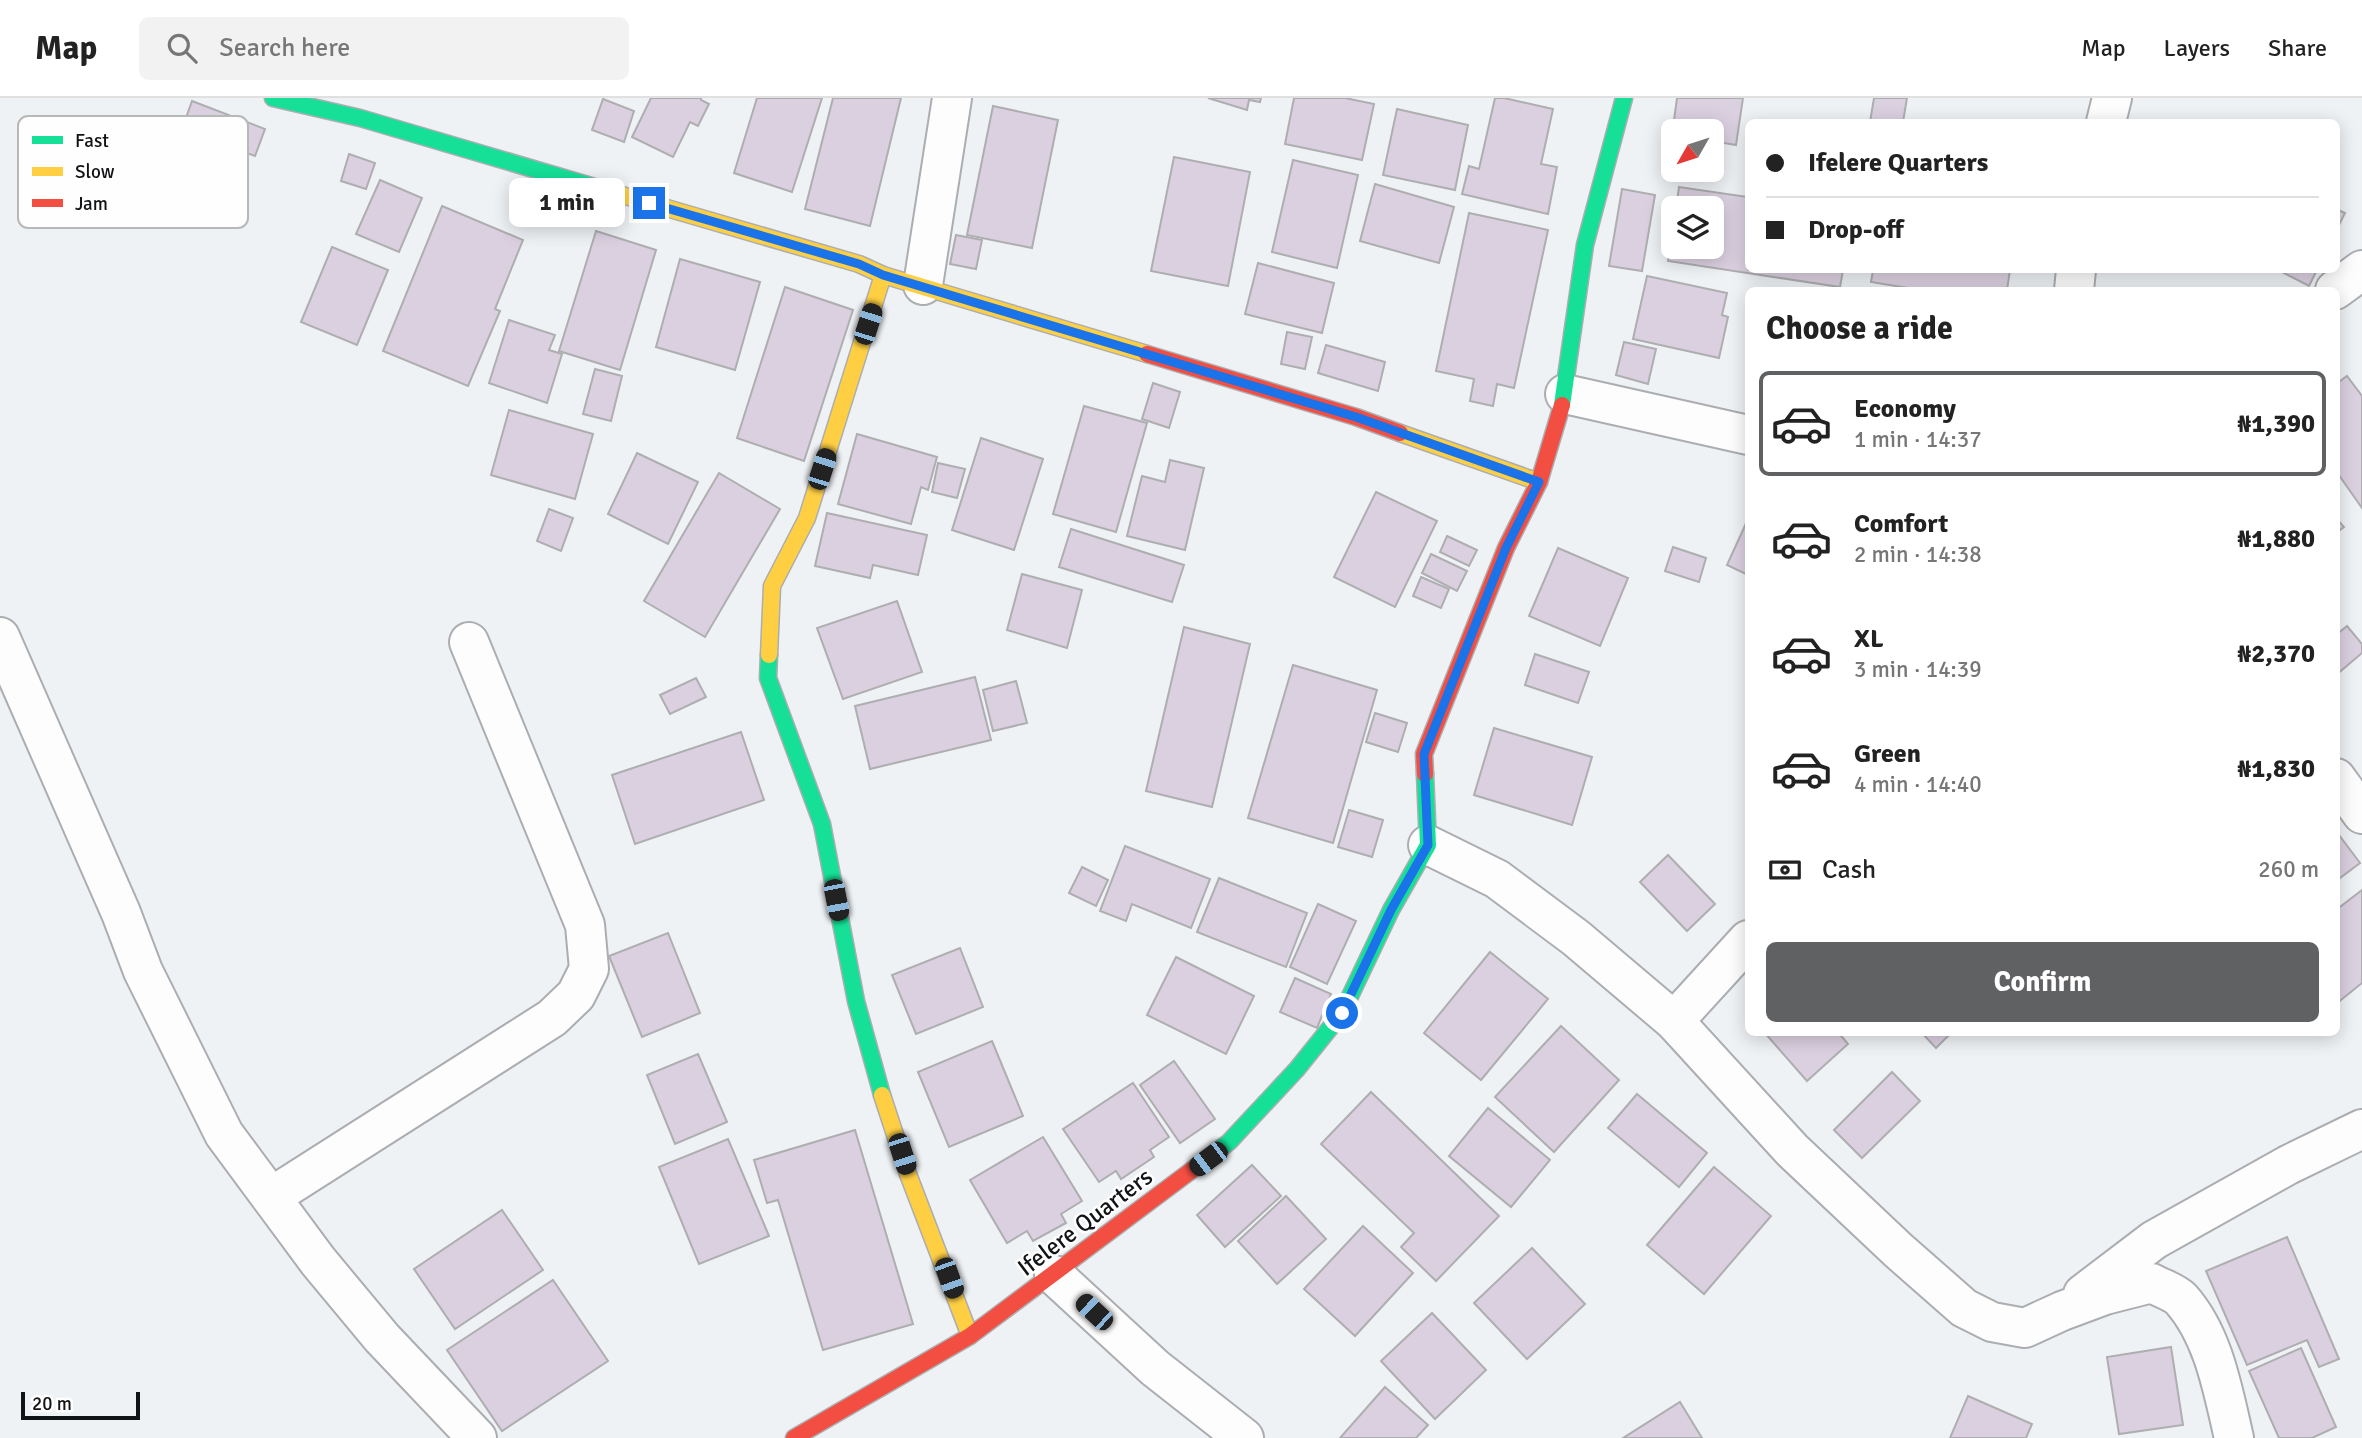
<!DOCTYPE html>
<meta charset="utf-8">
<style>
body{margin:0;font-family:Signika,sans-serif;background:#f2f2f2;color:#222;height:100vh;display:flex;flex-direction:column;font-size:26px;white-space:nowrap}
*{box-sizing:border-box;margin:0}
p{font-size:23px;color:#767676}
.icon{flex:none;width:38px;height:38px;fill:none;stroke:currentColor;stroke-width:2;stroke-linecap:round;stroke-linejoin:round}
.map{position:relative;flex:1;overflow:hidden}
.panel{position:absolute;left:1745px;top:189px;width:595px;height:749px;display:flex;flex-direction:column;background:#fff;border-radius:10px;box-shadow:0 4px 18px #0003}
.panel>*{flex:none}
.top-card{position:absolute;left:1745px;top:21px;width:595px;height:154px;border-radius:10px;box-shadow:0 4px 18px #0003;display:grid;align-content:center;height:154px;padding:0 21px;background:#fff}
.needle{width:46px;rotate:231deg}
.buttons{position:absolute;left:1661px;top:21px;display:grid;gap:14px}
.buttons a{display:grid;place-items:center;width:63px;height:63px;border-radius:10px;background:#fff;box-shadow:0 4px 18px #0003;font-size:35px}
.scale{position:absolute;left:21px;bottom:18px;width:119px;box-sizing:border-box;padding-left:7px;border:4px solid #121315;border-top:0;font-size:19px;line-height:24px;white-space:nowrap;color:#121315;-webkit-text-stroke:5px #fefefe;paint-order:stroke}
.end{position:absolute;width:32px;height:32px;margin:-16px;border:9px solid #1a73e8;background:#fff;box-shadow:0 0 0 4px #fff}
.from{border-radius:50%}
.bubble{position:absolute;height:49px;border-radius:10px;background:#fff;box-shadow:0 4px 18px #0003;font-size:23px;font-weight:800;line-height:49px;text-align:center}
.car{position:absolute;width:21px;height:42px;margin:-21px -10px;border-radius:9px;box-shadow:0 0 5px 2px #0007;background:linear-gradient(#222 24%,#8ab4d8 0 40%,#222 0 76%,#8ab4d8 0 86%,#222 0)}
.top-card b{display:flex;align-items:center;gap:24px;height:66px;font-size:26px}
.top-card b+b{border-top:2px solid #e0e0e0}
.top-card i{width:18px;height:18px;background:#222}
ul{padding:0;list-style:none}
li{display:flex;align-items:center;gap:21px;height:105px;margin:0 14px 10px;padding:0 7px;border:4px solid transparent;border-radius:10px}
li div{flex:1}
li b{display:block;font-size:26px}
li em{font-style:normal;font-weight:800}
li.active{border-color:#5f6163}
li>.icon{width:63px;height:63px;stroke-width:1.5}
h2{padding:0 21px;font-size:32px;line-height:84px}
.pay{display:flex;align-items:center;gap:18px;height:77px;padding:0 21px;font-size:26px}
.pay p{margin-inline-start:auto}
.cta{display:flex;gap:14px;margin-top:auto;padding:14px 21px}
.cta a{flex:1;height:80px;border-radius:10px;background:#5f6163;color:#fff;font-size:28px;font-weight:800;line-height:80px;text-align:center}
header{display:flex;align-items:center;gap:42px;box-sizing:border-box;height:98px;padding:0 35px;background:#fff;border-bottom:2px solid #e0e0e0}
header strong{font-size:33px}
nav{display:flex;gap:38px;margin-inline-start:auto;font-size:24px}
.search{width:490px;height:63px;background:#f2f2f2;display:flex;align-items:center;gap:18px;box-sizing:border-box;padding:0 24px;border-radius:10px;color:#767676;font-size:26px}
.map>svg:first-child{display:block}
.building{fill:#dbd0e0;stroke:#aeaeb0;stroke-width:2}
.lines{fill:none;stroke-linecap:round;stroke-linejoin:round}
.street-casing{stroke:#abadb0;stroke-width:42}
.fast-casing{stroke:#abadb0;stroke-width:19}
.slow-casing{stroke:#abadb0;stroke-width:19}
.jam-casing{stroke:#abadb0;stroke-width:19}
.street{stroke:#fdfdfe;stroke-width:38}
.fast{stroke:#16e098;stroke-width:16}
.slow{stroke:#ffcf43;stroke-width:16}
.jam{stroke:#f24e42;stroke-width:16}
.route{stroke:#1a73e8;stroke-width:9}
.labels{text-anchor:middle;stroke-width:5;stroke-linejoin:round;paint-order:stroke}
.street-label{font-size:24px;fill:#121315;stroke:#fefefe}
.key{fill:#fefefe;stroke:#b7b8b8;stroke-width:2}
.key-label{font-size:19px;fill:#121315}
</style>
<header>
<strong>Map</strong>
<div class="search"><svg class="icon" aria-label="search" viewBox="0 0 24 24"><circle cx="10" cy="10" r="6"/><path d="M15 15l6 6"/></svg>Search here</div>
<nav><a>Map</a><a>Layers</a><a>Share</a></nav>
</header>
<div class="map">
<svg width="2362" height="1340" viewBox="0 0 2362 1340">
<rect width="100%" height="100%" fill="#eff2f5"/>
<g class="building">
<polygon points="651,0 701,0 701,2 709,6 698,28 690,24 673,59 632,39"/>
<polygon points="757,0 822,0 792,94 734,75"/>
<polygon points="833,0 901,0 870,128 805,111"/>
<polygon points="1208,0 1261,0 1260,4 1249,2 1247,12"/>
<polygon points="1294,0 1345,0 1374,6 1362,62 1285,46"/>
<polygon points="1495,0 1504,0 1553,11 1541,66 1557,69 1548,116 1462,96 1469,68 1479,71"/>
<polygon points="1677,0 1743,0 1736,47 1712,43 1712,33 1673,33 1672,37"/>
<polygon points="1874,0 1907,0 1903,24 1870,24"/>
<polygon points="603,1 634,13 624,44 592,32"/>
<polygon points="192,3 265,31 255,58 182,31"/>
<polygon points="993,8 1058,22 1032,150 967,137"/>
<polygon points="1397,11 1468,27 1455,92 1383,77"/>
<polygon points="349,56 375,65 366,91 341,83"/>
<polygon points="1174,59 1250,74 1228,188 1151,173"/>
<polygon points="1293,62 1358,77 1337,170 1272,154"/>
<polygon points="380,82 422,100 399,154 356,136"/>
<polygon points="1375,86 1454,109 1439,165 1360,143"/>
<polygon points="1679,89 1748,99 1748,172 1843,172 1840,189 1668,163 1673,129 1673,149 1712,149 1712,110 1676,110"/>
<polygon points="1622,91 1655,97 1642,173 1609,168"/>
<polygon points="442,108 523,142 495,211 500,213 468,288 383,253"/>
<polygon points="2336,111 2345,115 2336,133"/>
<polygon points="1469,115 1548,132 1514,290 1497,286 1493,308 1470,303 1474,281 1436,273"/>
<polygon points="596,133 656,152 620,272 559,253"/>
<polygon points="956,137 982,142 976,171 950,166"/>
<polygon points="332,149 388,172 357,247 301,224"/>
<polygon points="680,161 760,184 735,272 656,249"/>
<polygon points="1258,165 1334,185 1322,235 1245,216"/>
<polygon points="1873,172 2010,172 2007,192 1920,192 1871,184"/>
<polygon points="2278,172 2317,172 2309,188"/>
<polygon points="1647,178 1727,195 1722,217 1728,219 1719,260 1633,241"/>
<polygon points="785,189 853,212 804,363 737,340"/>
<polygon points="509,222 555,237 549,252 562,256 547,305 489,285"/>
<polygon points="1287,234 1312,239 1305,271 1281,266"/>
<polygon points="1624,244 1656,251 1648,286 1616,277"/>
<polygon points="1326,247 1385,264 1378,293 1318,275"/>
<polygon points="595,271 622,278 611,323 583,316"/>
<polygon points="2347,278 2362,298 2362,410 2336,373 2336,286"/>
<polygon points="1153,285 1180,294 1169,330 1142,321"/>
<polygon points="1084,308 1147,325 1116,434 1053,416"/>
<polygon points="509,312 593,336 575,401 491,377"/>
<polygon points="857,336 937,359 928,392 921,389 911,426 838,406"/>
<polygon points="981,340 1043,361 1014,452 952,432"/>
<polygon points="637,355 698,384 668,446 608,416"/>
<polygon points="1170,362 1204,370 1185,452 1127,438 1142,378 1165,384"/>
<polygon points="938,365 965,371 957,400 932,394"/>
<polygon points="719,375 780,411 705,539 644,503"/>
<polygon points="1376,394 1437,423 1395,509 1334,479"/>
<polygon points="549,411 573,420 561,453 537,443"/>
<polygon points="827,415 927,437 918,477 873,467 870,480 815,468"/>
<polygon points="2336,420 2344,429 2336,435"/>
<polygon points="1748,421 1748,477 1727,467"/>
<polygon points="1071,431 1184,467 1172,504 1059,469"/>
<polygon points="1447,438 1477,452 1469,468 1440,454"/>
<polygon points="1673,449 1706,460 1699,484 1665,473"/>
<polygon points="1558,450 1628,480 1600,548 1529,518"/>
<polygon points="1431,456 1467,473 1457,493 1422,475"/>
<polygon points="1022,476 1082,492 1067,550 1007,532"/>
<polygon points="1421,479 1449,491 1441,510 1413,498"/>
<polygon points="897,503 922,574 843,601 817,530"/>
<polygon points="2347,528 2362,546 2362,555 2336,577 2336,537"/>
<polygon points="1184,529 1250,546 1212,709 1146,693"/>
<polygon points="1535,556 1589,574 1578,605 1525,587"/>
<polygon points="1293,567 1377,592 1333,745 1248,720"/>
<polygon points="975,579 991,642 870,671 855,608"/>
<polygon points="696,580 706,599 670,616 660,597"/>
<polygon points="1016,583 1027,625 993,633 983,592"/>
<polygon points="1375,615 1407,625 1398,654 1366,644"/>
<polygon points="1494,630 1592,659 1572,727 1474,697"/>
<polygon points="741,634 764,702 635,746 612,677"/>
<polygon points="1349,712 1383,722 1372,759 1338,749"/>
<polygon points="2336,733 2360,765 2336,783"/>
<polygon points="1125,748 1210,781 1191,830 1132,806 1126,823 1100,813"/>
<polygon points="1668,757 1715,806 1687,833 1640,784"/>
<polygon points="1082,769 1108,782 1096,808 1069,795"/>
<polygon points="1219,780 1307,815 1286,869 1197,834"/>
<polygon points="2362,792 2362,885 2336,906 2336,812"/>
<polygon points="1318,806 1356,823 1327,886 1290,869"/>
<polygon points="668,835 700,915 642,939 609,858"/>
<polygon points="960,850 983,909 916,936 892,877"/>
<polygon points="1490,854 1548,901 1481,982 1424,935"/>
<polygon points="1176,859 1254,898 1226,956 1147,917"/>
<polygon points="1295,880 1331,896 1317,930 1280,914"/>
<polygon points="1561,928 1619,982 1554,1054 1495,999"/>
<polygon points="1764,934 1838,934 1848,946 1807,983"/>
<polygon points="1921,934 1952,934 1936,950"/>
<polygon points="992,943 1023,1018 949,1049 918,974"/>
<polygon points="698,956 727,1024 675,1046 647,977"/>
<polygon points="1174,963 1215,1021 1180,1045 1140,987"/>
<polygon points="1892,974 1920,1003 1862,1060 1834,1032"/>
<polygon points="1133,985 1169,1039 1150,1052 1154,1059 1121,1081 1116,1073 1099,1084 1063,1031"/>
<polygon points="1371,994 1499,1118 1436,1183 1401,1149 1414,1135 1321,1046"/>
<polygon points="1637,996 1707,1055 1679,1089 1608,1030"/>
<polygon points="1488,1010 1550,1062 1511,1109 1449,1058"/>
<polygon points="855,1032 913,1226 823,1252 778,1102 767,1105 754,1062"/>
<polygon points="1043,1039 1082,1103 1061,1116 1066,1125 1033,1143 1027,1133 1007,1145 970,1082"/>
<polygon points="728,1041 769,1138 699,1166 659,1069"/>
<polygon points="1252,1067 1281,1098 1225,1149 1197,1117"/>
<polygon points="1714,1069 1771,1118 1704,1196 1647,1147"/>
<polygon points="1286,1098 1326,1141 1277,1186 1238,1143"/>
<polygon points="502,1112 543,1172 455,1231 414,1171"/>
<polygon points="1363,1128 1413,1175 1355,1238 1304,1191"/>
<polygon points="2287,1139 2339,1261 2319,1269 2307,1242 2247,1267 2206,1173"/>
<polygon points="1532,1150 1585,1206 1527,1261 1474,1205"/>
<polygon points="553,1182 608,1263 502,1333 447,1252"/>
<polygon points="1432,1215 1486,1272 1435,1321 1381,1263"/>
<polygon points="2171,1249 2183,1327 2119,1336 2107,1259"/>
<polygon points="2301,1250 2336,1329 2312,1340 2279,1340 2249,1273"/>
<polygon points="1385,1289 1428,1327 1416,1340 1340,1340"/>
<polygon points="1968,1298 2032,1326 2026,1340 1950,1340"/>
<polygon points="1680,1304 1702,1340 1623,1340"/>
</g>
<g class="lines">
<defs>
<g id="street">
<polyline points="2106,24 2112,0"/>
<polyline points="923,187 952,0"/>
<polyline points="2074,192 2076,172"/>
<polyline points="2335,192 2362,172"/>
<polyline points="1565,296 1748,337"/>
<polyline points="0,539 121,815 143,873 224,1036 318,1163 382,1240 477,1340"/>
<polyline points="2336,680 2362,716"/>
<path d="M 1428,747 L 1497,781 L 1576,840 L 1674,923 L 1792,1052 L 1898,1152 L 1964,1210 L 1992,1224 L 2025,1230 L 2062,1213 L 2105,1197 L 2152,1185 C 2160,1190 2174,1194 2181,1201 C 2214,1238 2223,1293 2234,1340"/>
<polyline points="1674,923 1748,842"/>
<polyline points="271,1099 552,920 576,897 589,871 585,827 469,544"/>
<polyline points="1054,1177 1155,1270 1244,1340"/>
<polyline points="2083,1196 2154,1142 2288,1067 2362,1031"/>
</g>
<g id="fast">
<polyline points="273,0 360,20 622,97"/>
<polyline points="1562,307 1585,147 1624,0"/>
<polyline points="769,557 768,580 822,726 856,903 882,997"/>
<polyline points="1204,1063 1229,1044 1297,971 1342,915 1391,812 1428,747 1425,676"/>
</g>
<g id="slow">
<polyline points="622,97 859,166 883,177 1147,256"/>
<polyline points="1400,335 1539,384"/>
<polyline points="769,557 772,488 807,420 883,177"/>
<polyline points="882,997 908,1076 970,1238"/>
</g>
<g id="jam">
<polyline points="1147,256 1356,319 1400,335"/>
<polyline points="1425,676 1424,656 1506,450 1539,384 1562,307"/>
<polyline points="794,1340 970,1238 1204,1063"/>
</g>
</defs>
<use href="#street" class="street-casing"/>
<use href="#fast" class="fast-casing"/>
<use href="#slow" class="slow-casing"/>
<use href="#jam" class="jam-casing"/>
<use href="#street" class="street"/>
<use href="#fast" class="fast"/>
<use href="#slow" class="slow"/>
<use href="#jam" class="jam"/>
</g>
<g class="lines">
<polyline class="route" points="649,105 859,166 883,177 1356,319 1539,384 1506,450 1424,656 1428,747 1391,812 1342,915"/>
</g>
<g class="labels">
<g class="street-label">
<text transform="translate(1085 1124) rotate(-37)" y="8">Ifelere Quarters</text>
</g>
</g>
<rect x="18" y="18" width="230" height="112" rx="10" class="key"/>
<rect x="32" y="38" width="31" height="8" fill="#16e098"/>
<rect x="32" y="69" width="31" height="9" fill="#ffcf43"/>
<rect x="32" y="101" width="31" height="8" fill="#f24e42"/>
<g class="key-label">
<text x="75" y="49">Fast</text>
<text x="75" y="80">Slow</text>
<text x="75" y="112">Jam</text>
</g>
</svg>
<div class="buttons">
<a><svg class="needle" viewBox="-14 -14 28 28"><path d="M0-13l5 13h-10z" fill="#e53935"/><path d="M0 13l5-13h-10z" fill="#767676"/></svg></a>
<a><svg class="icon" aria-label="layers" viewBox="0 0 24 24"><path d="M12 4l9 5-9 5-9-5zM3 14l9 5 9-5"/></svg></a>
</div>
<div class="scale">20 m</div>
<i class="end from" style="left:1342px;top:915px"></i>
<i class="end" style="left:649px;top:105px"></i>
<div class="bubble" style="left:509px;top:80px;width:116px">1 min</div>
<i class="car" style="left:868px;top:226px;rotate:18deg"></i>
<i class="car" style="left:822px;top:371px;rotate:18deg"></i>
<i class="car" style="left:836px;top:802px;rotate:169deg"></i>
<i class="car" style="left:902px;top:1056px;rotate:162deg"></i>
<i class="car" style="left:1208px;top:1061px;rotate:233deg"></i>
<i class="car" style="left:949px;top:1180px;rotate:160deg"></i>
<i class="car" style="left:1094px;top:1214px;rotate:313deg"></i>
<div class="top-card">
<b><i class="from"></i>Ifelere Quarters</b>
<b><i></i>Drop-off</b>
</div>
<section class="panel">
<h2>Choose a ride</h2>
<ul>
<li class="active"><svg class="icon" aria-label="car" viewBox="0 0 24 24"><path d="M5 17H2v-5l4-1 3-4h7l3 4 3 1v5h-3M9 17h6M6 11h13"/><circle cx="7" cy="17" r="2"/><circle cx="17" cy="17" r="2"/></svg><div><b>Economy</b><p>1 min · 14:37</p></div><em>₦1,390</em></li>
<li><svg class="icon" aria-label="car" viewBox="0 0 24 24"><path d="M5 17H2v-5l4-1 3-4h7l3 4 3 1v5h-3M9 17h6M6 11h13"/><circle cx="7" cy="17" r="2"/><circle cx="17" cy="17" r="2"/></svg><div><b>Comfort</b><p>2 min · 14:38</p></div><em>₦1,880</em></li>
<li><svg class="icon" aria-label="car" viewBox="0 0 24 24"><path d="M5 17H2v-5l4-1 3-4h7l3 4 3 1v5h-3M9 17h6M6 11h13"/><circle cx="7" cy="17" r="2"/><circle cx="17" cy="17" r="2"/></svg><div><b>XL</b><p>3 min · 14:39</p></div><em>₦2,370</em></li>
<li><svg class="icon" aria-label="car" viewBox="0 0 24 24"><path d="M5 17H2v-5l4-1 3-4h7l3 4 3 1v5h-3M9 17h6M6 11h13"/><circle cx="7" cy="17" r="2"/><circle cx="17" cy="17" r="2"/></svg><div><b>Green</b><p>4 min · 14:40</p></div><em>₦1,830</em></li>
</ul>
<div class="pay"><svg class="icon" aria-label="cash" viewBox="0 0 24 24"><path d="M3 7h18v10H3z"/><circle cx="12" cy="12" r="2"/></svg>Cash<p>260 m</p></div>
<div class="cta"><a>Confirm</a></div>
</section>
</div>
